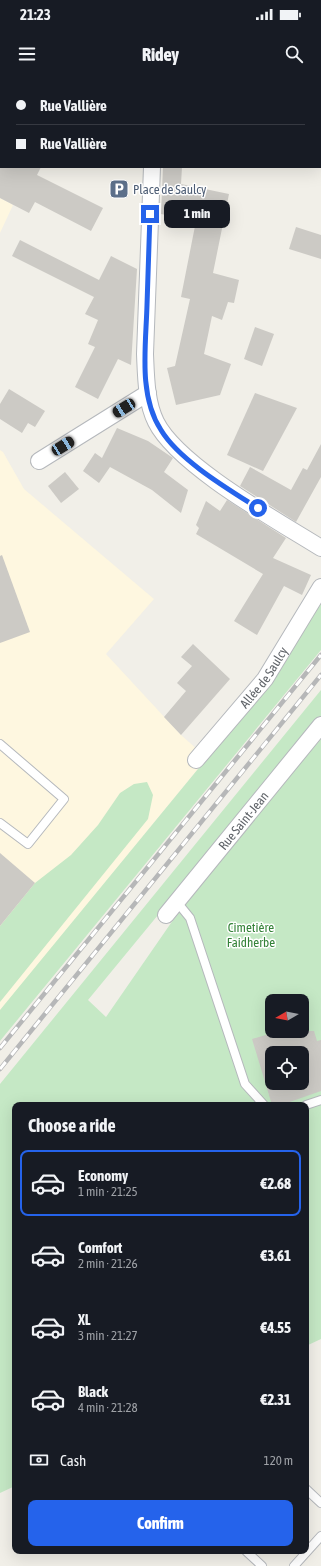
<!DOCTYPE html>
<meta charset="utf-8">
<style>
body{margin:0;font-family:"Asap Condensed",sans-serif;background:#20242c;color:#f1f3f6;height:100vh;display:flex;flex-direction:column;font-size:15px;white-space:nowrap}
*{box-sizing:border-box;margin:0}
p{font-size:13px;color:#9ea1a6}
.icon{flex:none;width:22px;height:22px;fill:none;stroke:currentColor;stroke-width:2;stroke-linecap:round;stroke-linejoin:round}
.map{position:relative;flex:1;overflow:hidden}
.side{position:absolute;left:12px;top:1022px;width:297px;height:452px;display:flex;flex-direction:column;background:#171b24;border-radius:8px;box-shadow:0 4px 16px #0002}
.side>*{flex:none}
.guide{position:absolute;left:0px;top:0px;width:321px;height:88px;box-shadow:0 4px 16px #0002;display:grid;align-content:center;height:88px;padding:0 16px;background:#171b24}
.needle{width:26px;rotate:261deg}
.controls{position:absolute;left:265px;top:914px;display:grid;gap:8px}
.controls a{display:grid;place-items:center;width:44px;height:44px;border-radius:8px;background:#171b24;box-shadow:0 4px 16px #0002;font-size:20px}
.end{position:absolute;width:18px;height:18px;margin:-9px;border:5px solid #2563eb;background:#fff;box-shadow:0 0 0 2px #fff}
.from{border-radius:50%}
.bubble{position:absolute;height:28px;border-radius:8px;background:#171b24;box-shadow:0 4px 16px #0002;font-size:13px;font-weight:800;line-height:28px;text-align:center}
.car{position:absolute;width:12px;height:24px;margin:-12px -6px;border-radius:5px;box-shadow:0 0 3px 1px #0007;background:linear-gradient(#222 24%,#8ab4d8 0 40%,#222 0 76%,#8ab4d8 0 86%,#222 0)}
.guide b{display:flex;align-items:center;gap:14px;height:38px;font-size:15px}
.guide b+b{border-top:1px solid #363941}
.guide i{width:10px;height:10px;background:#f1f3f6}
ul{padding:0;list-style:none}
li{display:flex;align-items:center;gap:12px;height:66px;margin:0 8px 6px;padding:0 8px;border:2px solid transparent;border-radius:8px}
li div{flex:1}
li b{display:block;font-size:15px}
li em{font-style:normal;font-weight:800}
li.selected{border-color:#2563eb}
li>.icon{width:36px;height:36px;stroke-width:1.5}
h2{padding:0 16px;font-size:18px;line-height:48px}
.pay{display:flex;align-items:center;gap:10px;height:44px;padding:0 16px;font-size:15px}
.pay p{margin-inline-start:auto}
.cta{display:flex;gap:8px;margin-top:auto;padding:8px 16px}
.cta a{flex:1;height:46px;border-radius:8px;background:#2563eb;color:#fff;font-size:16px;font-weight:800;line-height:46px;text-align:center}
.status{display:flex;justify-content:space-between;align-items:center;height:28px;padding:0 20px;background:#171b24;direction:ltr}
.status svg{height:11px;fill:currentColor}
header{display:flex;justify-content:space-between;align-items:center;height:52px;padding:0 16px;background:#171b24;font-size:18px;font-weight:800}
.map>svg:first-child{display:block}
.commercial{fill:#fef7e0}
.green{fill:#c5e8c5;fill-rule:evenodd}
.building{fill:#cccac5;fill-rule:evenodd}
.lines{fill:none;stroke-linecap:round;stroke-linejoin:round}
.lane-casing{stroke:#b5b8bc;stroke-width:10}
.street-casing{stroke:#b5b8bc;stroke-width:18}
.lane{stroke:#fff;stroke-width:8}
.street{stroke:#fff;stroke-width:16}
.rail-casing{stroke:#b6b7b8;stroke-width:4.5}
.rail{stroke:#fff;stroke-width:3;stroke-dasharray:9;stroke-linecap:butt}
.route{stroke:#2563eb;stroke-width:5}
.labels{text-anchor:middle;stroke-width:3;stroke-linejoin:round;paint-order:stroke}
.service-label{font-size:13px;fill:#4e5e75;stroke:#fff;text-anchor:start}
.street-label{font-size:13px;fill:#5f6368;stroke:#fff}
.park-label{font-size:13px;fill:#348238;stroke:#fff}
</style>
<div class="status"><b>21:23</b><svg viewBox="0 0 49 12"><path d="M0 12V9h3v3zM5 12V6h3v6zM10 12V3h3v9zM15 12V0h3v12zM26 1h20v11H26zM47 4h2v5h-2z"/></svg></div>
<header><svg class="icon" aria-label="menu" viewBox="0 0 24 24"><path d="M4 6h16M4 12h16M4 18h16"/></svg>Ridey<svg class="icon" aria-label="search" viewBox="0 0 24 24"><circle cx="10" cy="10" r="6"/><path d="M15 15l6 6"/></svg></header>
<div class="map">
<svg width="321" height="1486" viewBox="0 0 321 1486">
<rect width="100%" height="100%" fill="#f1efe8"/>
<g class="commercial">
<polygon points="0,118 13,125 0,153"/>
<polygon points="0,370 3,372 24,409 154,519 106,574 181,655 207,678 0,931"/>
</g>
<g class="green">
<polygon points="321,520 321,570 0,961 0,930 253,622"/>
<path d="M 321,610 L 321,637 L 88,920 L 106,937 L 171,843 L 260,730 L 321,659 L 321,1259 L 306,1266 L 306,1025 L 15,1025 L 15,1406 L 0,1413 L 0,1004 ZM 272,921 L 302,921 L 302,951 L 272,951 ZM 272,973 L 302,973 L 302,1003 L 272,1003 Z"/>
<polygon points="147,702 153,715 148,739 0,922 0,846 35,803 71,775 98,745 120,713 134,704"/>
</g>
<g class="building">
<polygon points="0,87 41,87 37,95 103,128 91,151 35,122 29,133 0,118"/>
<polygon points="163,87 182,87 181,104 229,114 213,193 239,200 234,223 228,222 222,240 212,236 204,274 231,284 220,315 176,325 167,288 175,286 190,219 181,217 196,141 161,134"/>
<polygon points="296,147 321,155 321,179 289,169"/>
<polygon points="20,160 99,200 111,176 137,189 131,285 118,279 98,319 75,307 95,267 88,264 98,240 85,234 94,217 12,176"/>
<polygon points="255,247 274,254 262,286 244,279"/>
<polygon points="9,309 45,331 35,347 28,343 22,353 0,339 0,324"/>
<polygon points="255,313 297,328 263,391 227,375"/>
<polygon points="117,348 148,361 173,378 164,392 188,410 181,433 152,410 110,387 99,403 83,391 95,373 102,378"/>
<polygon points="321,364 321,397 296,442 240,406 250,387 291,410 303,388 307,390"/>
<polygon points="65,392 79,409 61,423 48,406"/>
<polygon points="227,420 286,458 273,478 311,495 302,515 284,506 257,555 234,541 263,494 196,454 199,448 196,445 206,421 220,431"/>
<polygon points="2,475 30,552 0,563 0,476"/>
<polygon points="193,564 230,599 181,655 164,637 186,611 177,603 192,586 181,577"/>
<polygon points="0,773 35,803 0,846"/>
<path d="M 279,951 L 314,951 L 317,961 L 321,960 L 321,1011 L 281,1025 L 272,1025 L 252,959 ZM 272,973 L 302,973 L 302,1003 L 272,1003 Z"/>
</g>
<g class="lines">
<defs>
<g id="lane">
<polyline points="0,664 64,719 28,764 0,743"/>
<polyline points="177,822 190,838 245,1004 264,1025"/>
<polyline points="306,1025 321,1020"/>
<polyline points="306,1409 321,1423"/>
<polyline points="246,1471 262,1486"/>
<polyline points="294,1486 321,1456"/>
</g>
<g id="street">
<polyline points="136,1 136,0"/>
<polyline points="0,21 1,21"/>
<path d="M 152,87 L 145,274 C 146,296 146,322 156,342 C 178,386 278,441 321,468"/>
<polyline points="39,381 148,313"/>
<path id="s1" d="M 196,680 L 265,599 L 321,507"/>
<path id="s2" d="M 166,835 L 321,645"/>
</g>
</defs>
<use href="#lane" class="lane-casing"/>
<use href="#street" class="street-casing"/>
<use href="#lane" class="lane"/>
<use href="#street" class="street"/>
<defs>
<g id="rail">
<polyline points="0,968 321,575"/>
<polyline points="0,989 321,595"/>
</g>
</defs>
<use href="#rail" class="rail-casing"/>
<use href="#rail" class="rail"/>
</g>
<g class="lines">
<path class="route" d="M 150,134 C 149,164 148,195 147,225 C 146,265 138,315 161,350 C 179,380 228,409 258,428"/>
</g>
<defs>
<symbol id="parking-square" viewBox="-11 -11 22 22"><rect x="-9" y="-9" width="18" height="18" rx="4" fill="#5c6f8a" stroke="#fff"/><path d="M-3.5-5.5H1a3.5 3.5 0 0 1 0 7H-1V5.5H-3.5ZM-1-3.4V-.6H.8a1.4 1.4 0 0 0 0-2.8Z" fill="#fff"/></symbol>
</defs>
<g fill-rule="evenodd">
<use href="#parking-square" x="108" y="98" width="22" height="22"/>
</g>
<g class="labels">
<g class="service-label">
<text x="133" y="114">Place de Saulcy</text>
</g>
<g class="street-label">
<text dy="5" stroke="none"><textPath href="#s1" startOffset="107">Allée de Saulcy</textPath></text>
<text dy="5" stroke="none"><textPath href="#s2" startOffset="122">Rue Saint-Jean</textPath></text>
</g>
<g class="park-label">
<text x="251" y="852">Cimetière<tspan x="251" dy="15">Faidherbe</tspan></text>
</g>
</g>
</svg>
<div class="controls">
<a><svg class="needle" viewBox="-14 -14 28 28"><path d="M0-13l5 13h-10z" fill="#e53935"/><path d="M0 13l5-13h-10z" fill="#9ea1a6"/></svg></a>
<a><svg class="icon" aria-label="locate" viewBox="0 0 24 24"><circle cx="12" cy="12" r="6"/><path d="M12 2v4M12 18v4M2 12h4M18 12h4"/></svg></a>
</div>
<i class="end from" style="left:258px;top:428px"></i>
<i class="end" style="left:150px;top:134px"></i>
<div class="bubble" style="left:164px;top:120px;width:66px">1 min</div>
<i class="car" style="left:124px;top:328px;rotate:238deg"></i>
<i class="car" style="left:63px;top:366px;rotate:58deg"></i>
<div class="guide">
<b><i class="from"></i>Rue Vallière</b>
<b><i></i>Rue Vallière</b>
</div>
<section class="side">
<h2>Choose a ride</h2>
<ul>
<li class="selected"><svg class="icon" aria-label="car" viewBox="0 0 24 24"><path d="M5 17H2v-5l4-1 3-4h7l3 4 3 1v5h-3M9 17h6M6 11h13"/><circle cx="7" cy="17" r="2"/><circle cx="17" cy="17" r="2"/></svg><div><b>Economy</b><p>1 min · 21:25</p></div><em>€2.68</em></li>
<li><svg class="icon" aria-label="car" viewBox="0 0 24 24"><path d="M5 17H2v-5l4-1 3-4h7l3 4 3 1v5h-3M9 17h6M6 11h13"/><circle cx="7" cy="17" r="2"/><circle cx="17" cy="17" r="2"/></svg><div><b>Comfort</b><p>2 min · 21:26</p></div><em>€3.61</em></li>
<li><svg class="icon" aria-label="car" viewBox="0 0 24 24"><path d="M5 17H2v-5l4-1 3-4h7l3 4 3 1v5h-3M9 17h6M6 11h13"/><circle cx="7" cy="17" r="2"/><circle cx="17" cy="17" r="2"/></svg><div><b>XL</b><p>3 min · 21:27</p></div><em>€4.55</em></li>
<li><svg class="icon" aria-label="car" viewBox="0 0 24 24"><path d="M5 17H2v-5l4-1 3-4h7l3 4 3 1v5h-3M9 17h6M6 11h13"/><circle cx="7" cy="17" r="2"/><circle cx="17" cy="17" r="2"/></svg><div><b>Black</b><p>4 min · 21:28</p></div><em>€2.31</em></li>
</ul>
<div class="pay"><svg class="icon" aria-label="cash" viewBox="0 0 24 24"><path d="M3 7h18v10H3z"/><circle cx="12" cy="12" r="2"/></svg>Cash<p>120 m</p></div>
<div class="cta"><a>Confirm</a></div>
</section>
</div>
